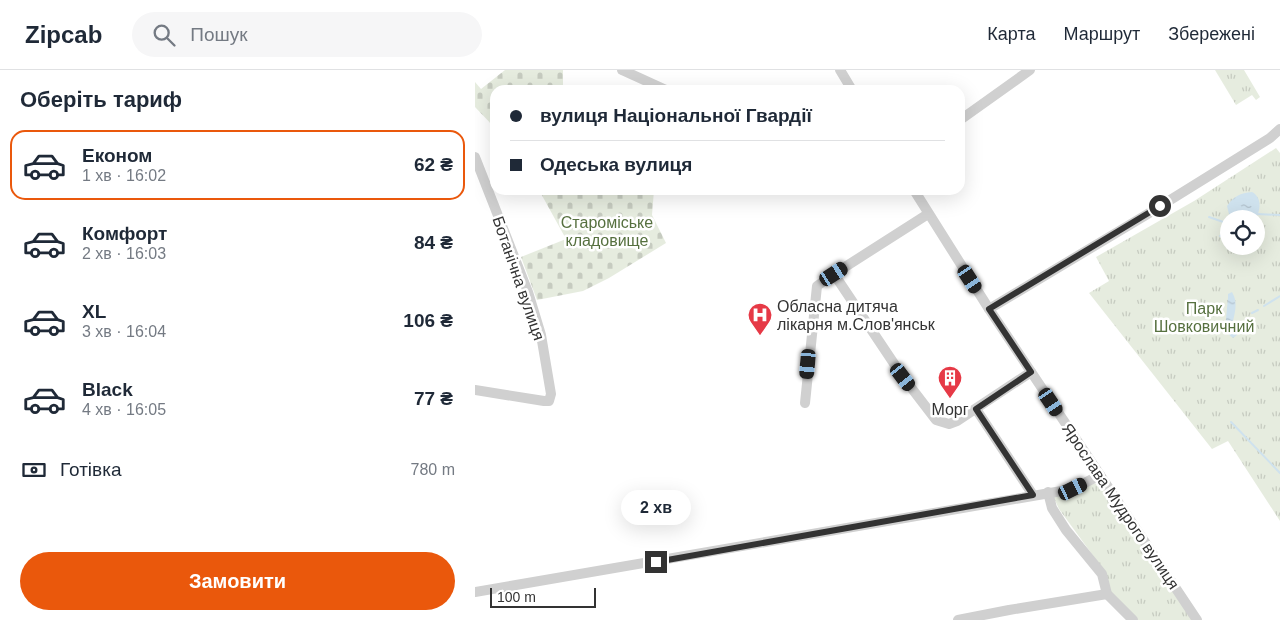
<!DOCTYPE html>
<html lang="uk">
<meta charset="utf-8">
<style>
body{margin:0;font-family:Arial,sans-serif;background:#f6f6f7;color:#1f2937;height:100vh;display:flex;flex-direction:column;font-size:19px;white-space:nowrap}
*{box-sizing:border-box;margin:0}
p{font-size:16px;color:#747a83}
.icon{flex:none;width:28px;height:28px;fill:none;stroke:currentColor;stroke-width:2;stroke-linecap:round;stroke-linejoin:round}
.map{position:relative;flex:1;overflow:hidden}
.side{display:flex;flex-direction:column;background:#fff;width:475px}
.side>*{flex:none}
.banner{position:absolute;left:15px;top:15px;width:475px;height:110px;border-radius:15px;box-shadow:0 5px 20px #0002;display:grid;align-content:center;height:110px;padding:0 20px;background:#fff}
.fabs{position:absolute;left:745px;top:140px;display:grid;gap:10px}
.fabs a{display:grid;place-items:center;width:45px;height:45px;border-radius:50%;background:#fff;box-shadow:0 5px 20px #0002;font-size:25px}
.scale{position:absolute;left:15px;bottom:12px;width:106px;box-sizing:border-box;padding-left:5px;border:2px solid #333;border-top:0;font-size:14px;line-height:18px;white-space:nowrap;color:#333;-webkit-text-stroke:4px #fff;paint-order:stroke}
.end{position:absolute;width:22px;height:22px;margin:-11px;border:6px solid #333;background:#fff;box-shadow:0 0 0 2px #fff}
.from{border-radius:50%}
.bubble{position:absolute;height:35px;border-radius:18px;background:#fff;box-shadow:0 5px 20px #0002;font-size:16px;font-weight:800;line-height:35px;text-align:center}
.car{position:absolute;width:15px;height:30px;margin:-15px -8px;border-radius:6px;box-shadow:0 0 4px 1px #0007;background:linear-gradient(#222 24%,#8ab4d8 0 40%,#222 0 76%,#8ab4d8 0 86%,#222 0)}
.banner b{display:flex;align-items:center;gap:18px;height:48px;font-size:19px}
.banner b+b{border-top:1px solid #e0e1e3}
.banner i{width:12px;height:12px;background:#1f2937}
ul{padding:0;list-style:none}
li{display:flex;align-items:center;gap:15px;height:70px;margin:0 10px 8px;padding:0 10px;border:2px solid transparent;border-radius:15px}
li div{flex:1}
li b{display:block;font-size:19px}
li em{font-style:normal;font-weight:800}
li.current{border-color:#ea580c}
li>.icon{width:45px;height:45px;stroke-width:1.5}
h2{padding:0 20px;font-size:22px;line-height:60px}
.pay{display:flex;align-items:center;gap:12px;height:55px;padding:0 20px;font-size:19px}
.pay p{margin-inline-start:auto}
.button{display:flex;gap:10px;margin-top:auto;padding:10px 20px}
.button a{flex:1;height:58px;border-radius:30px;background:#ea580c;color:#fff;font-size:20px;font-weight:800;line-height:58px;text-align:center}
header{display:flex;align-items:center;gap:30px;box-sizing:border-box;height:70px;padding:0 25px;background:#fff;border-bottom:1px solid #e0e1e3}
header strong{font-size:24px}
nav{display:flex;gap:28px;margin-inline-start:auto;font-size:18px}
.search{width:350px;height:45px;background:#f6f6f7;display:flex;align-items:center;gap:12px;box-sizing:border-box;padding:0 18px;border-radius:28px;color:#747a83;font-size:19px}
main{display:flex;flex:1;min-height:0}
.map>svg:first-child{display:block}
.cemetery{fill:url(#cemetery-stones)}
.park{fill:url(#park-tufts);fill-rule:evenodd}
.water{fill:url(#water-ripples)}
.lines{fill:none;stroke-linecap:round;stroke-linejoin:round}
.stream{stroke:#cfe2ee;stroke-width:2}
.minor{stroke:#d0d0d0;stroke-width:10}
.route{stroke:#333;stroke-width:6}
.labels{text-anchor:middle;stroke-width:5;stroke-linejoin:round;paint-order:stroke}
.park-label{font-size:16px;fill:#56703f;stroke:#fff}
.street-label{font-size:16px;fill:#333;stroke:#fff}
.poi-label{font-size:16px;fill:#333;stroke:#fff;text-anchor:start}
</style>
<header>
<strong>Zipcab</strong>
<div class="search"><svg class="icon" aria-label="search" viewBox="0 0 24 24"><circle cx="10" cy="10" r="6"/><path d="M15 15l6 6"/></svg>Пошук</div>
<nav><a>Карта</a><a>Маршрут</a><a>Збережені</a></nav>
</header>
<main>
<section class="side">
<h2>Оберіть тариф</h2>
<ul>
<li class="current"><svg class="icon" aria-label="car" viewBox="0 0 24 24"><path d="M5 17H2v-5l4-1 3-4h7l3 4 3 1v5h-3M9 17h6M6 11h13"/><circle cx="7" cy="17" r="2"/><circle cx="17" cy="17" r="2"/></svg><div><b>Економ</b><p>1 хв · 16:02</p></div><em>62 ₴</em></li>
<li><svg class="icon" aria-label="car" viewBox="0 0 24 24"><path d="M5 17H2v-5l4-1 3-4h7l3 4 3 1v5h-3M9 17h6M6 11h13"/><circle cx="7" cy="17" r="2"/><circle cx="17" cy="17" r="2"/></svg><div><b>Комфорт</b><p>2 хв · 16:03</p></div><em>84 ₴</em></li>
<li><svg class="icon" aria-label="car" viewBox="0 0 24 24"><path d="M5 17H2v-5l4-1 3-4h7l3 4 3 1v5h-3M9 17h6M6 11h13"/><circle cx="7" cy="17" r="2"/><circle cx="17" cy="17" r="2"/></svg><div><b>XL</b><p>3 хв · 16:04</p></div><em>106 ₴</em></li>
<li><svg class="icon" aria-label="car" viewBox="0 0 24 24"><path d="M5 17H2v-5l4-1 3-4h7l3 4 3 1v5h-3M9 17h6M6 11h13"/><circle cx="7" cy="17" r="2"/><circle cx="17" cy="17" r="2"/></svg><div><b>Black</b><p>4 хв · 16:05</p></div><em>77 ₴</em></li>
</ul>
<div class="pay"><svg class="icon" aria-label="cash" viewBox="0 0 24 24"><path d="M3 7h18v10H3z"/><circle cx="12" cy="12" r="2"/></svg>Готівка<p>780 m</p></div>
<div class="button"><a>Замовити</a></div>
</section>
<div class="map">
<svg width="805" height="550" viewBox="0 0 805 550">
<defs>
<pattern id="cemetery-stones" width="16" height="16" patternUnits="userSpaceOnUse" patternTransform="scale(1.25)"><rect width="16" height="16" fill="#e6ecdf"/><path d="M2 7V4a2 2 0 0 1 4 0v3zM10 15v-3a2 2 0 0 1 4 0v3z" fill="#c6cbc0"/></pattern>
<pattern id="park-tufts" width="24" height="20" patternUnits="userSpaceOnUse" patternTransform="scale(1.25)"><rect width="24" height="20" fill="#e6ecdf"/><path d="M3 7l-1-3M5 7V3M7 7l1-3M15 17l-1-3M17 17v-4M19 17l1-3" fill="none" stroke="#c6cbc0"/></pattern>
<pattern id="water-ripples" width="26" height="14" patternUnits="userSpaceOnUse" patternTransform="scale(1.25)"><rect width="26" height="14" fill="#cfe2ee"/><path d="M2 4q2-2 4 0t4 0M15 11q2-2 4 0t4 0" fill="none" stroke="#b2c2cd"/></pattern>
</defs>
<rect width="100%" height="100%" fill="#fff"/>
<g class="cemetery">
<polygon points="30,0 88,0 88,20 20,20 20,58 0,37 0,12 6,19"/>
<polygon points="64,120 179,120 177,145 191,173 134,208 108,221 62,230 46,187 91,169"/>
</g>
<g class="park">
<polygon points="740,0 769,0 785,27 781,30 777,25 761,35"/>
<path d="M 801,78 L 805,83 L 805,451 L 753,371 L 737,379 L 614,223 L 634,211 L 621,187 L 719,131 ZM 754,149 L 781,149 L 781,176 L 754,176 Z"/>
<polygon points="624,413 630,420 718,550 662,550 636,523 630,502 584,439 578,426 608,415"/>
</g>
<g class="water">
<path d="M 777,122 C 787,127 786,141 780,149 L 757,149 L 754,144 L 752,136 C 759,126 765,123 777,122 Z"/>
<path d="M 757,222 C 764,233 759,245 757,256 L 762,265 L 758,268 L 752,263 L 750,259 L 753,228 L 753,224 Z"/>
</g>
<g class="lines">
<g class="stream">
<polyline points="782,144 805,145"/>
<polyline points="734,147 754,154"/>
<polyline points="745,166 754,160"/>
<polyline points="789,236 805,226"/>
<polyline points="777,243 783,240"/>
<polyline points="756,352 805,403"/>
</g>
<g class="minor">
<polyline points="147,0 191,20"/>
<polyline points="365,0 377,20"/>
<polyline points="485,50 555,0"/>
<polyline points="0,87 53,222 66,265 76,324 74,331 69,331 0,320"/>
<polyline points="439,120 514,239 722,550"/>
<polyline points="453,144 359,204 428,307 461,350 474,354 482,351 556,302"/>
<polyline points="514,239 671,145 795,68 805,59"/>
<polyline points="330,333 342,216 359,204"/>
<polyline points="501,339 558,425"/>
<polyline points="573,422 577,438 591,460 627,504 632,524 658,550"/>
<polyline points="0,522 598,419 625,405"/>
<polyline points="483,550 534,540 632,524"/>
</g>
</g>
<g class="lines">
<polyline class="route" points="181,492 558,425 501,339 556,302 514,239 685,136"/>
</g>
<defs>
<symbol id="hospital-pin" viewBox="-11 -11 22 30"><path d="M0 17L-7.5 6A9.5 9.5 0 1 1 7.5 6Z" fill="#e63946" stroke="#fff"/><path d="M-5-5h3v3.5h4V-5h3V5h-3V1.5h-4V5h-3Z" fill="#fff"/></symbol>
<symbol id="building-pin" viewBox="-11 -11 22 30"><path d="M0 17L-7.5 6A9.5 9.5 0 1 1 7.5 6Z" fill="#e63946" stroke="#fff"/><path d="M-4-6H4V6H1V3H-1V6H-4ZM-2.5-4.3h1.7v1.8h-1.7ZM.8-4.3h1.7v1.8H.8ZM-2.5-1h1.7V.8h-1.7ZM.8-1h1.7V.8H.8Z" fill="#fff"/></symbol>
</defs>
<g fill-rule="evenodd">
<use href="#hospital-pin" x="271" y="231" width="28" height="38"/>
<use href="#building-pin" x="461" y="294" width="28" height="38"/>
</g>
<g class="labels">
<g class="park-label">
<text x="132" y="158">Староміське<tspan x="132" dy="18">кладовище</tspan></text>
<text x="729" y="244">Парк<tspan x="729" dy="18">Шовковичний</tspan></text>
</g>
<g class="street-label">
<text transform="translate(44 208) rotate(71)" y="6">Ботанічна вулиця</text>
<text transform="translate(646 436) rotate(56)" y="6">Ярослава Мудрого вулиця</text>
</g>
<g class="poi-label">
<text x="302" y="242">Обласна дитяча<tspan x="302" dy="18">лікарня м.Слов'янськ</tspan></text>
<text x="475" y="345" text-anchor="middle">Морг</text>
</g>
</g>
</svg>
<div class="fabs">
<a><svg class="icon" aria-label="locate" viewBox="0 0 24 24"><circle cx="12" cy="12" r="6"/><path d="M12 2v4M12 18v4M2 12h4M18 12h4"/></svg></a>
</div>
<div class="scale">100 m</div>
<i class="end from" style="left:685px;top:136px"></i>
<i class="end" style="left:181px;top:492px"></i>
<div class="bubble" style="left:146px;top:420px;width:70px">2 хв</div>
<i class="car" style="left:359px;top:204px;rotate:57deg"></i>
<i class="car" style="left:495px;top:209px;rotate:147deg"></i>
<i class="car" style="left:333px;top:294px;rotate:185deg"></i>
<i class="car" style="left:428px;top:307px;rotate:143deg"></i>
<i class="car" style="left:576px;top:332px;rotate:146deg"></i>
<i class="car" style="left:598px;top:419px;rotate:64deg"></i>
<div class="banner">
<b><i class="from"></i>вулиця Національної Гвардії</b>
<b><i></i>Одеська вулиця</b>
</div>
</div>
</main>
